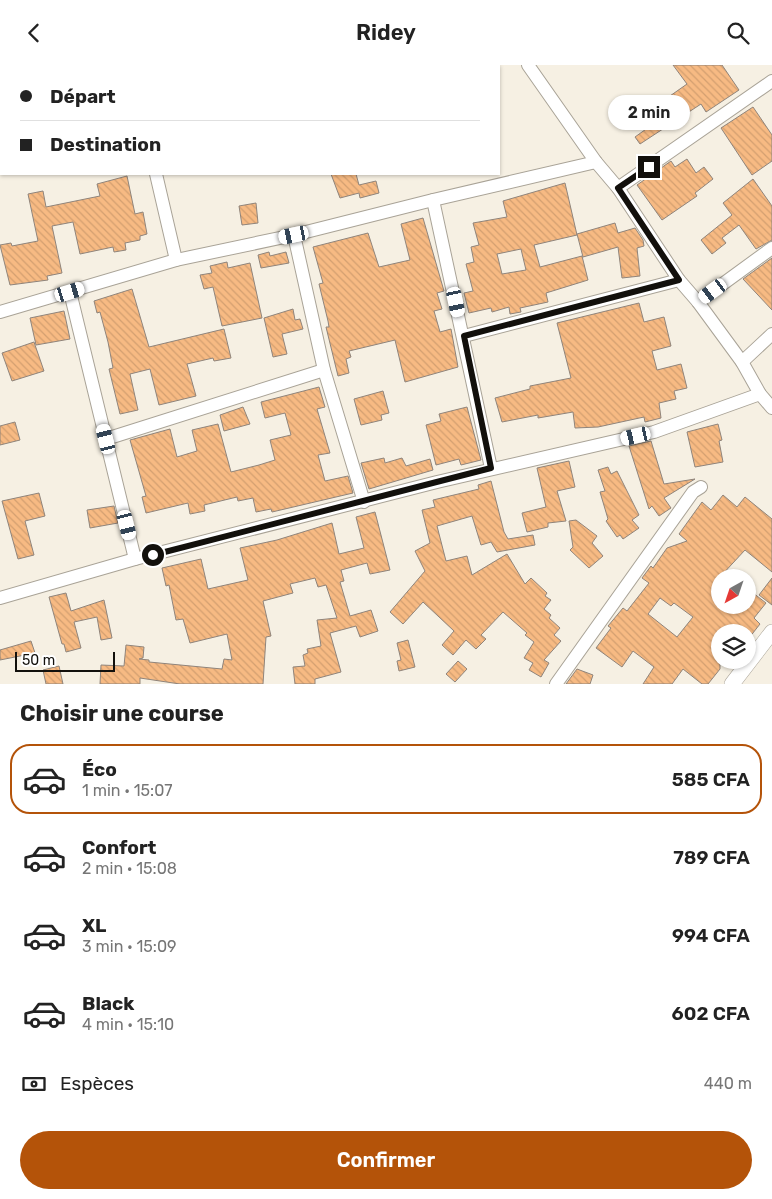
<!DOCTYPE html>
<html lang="fr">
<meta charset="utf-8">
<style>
body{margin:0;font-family:Rubik,sans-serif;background:#f2f2f2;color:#222;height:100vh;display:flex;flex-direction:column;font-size:19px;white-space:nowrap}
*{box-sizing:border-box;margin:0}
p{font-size:16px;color:#767676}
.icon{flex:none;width:28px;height:28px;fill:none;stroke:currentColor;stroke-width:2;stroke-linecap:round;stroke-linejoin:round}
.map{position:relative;height:619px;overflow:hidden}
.panel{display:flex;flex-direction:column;background:#fff;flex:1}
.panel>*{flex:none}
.banner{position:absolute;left:0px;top:0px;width:500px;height:110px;box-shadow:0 1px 4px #0004;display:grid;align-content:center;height:110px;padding:0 20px;background:#fff}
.needle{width:32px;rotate:220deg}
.controls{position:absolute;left:711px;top:504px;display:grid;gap:10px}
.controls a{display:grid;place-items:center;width:45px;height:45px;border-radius:50%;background:#fff;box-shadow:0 1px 4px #0004;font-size:25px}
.scale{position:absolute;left:15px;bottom:12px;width:100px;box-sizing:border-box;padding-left:5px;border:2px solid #12100c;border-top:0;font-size:14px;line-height:18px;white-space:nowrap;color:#12100c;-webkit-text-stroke:4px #fff;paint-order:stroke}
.end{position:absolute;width:22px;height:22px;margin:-11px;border:6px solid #12100c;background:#fff;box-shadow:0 0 0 2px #fff}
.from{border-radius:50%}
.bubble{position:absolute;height:35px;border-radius:18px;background:#fff;box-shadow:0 1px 4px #0004;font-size:16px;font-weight:600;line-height:35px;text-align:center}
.car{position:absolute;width:15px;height:30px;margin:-15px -8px;border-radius:6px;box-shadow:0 0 4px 1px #0007;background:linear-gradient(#fff 24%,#345 0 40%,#fff 0 76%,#345 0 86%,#fff 0)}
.banner b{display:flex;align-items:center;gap:18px;height:48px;font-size:19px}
.banner b+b{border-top:1px solid #e0e0e0}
.banner i{width:12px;height:12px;background:#222}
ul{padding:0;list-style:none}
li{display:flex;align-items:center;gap:15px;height:70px;margin:0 10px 8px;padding:0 10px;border:2px solid transparent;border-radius:20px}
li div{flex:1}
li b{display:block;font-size:19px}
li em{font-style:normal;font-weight:600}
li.on{border-color:#b45309}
li>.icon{width:45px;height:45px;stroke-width:1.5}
h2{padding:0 20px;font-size:22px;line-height:60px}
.pay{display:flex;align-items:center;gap:12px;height:55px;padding:0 20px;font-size:19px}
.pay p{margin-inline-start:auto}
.button{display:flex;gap:10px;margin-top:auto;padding:10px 20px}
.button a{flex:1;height:58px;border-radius:30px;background:#b45309;color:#fff;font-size:20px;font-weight:600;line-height:58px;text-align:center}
header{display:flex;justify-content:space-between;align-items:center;height:65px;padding:0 20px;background:#fff;font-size:22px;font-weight:600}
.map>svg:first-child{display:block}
.building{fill:url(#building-back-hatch);stroke:#8f847b;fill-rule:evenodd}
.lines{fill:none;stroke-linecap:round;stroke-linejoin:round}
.minor-casing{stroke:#a9a397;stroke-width:14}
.tertiary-casing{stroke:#a9a397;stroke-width:16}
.minor{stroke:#fff;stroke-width:12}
.tertiary{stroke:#fff;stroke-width:15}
.route{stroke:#12100c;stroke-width:6}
</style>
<header><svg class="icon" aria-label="back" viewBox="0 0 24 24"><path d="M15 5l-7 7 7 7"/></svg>Ridey<svg class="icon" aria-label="search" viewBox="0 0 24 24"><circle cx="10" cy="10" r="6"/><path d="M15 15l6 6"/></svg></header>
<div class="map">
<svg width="772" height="619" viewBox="0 0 772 619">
<defs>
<pattern id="building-back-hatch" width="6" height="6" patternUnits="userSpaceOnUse" patternTransform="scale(1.25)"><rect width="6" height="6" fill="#f7ba83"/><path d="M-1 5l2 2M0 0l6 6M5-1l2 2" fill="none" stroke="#d39f70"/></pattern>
</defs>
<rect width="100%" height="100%" fill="#f6f0e3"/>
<g class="building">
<polygon points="673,0 722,0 739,25 706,47 701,39 640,79 635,72 667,49 660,38 687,19"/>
<polygon points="753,42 772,70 772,96 752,110 721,63"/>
<polygon points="687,94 696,108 704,102 713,114 695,128 697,131 662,155 637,120 671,96 675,102"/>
<polygon points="331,109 356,109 359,120 376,116 379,128 360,133 359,128 340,133"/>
<polygon points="127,111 135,149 143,147 147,169 140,171 140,175 125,178 126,185 114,187 113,182 80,189 73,157 52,161 62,208 47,211 48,215 10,220 0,180 11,178 12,181 38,176 28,129 43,126 46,142 100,131 97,119"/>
<polygon points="753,114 772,141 772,175 756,184 739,160 722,173 726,178 712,189 701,175 732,150 723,138"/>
<path d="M 565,118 L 577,170 L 534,180 L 540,202 L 582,191 L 588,215 L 546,228 L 548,237 L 520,243 L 521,247 L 510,249 L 509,242 L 492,247 L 491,243 L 469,248 L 464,228 L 473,226 L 466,199 L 474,197 L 471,182 L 479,180 L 473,158 L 507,152 L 503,136 ZM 521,184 L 526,205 L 502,209 L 497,189 Z"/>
<polygon points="256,138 258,158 242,160 239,141"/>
<polygon points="423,153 444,226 437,228 442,244 434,246 440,267 451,264 458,302 405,317 395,275 349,286 351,292 346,294 349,308 338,311 326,262 329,262 328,256 319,219 323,218 313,182 368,168 379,202 410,195 401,159"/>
<polygon points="615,158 618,168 635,163 643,175 644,181 637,183 640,211 622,213 618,182 583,192 577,169"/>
<polygon points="269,187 270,191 286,187 289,198 261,203 258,190"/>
<polygon points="772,193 772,245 743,214"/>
<polygon points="227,197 228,203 250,198 262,253 222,261 213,222 204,224 200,210 212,208 210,201"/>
<polygon points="132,224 149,282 224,264 231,293 214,296 213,293 187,299 196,331 159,340 150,304 130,309 138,345 120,349 109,304 113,303 108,277 100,247 97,248 94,236"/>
<polygon points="639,238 644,257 664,252 671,281 652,286 657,305 681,299 687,323 674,326 676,334 659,338 661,353 645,357 644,352 598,362 575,363 573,347 538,353 538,350 502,357 495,333 530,324 530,321 571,313 557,258"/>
<polygon points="293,244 295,255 300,254 303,264 282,269 287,289 273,292 264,253"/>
<polygon points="64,246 70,274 36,280 30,253"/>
<polygon points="34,277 44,306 12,316 2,288"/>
<polygon points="319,322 325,342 317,344 330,388 318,390 325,416 348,411 353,428 272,447 271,444 256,447 253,433 238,436 237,432 204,440 205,446 190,449 188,438 146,448 142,432 146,431 130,375 170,364 177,392 197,386 192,365 218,359 231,407 259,400 275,395 270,375 291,370 285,348 265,353 261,337"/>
<polygon points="383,326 389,348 381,350 382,355 361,360 354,334"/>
<polygon points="243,342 250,359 224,366 220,350"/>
<polygon points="467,342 481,395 461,400 459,394 436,400 426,360 441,356 439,349"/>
<polygon points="15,357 20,375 0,380 0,361"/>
<polygon points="718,359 722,375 719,376 723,397 695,402 687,367"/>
<polygon points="651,376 664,419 695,414 664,433 671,443 659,451 652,441 649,444 629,381"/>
<polygon points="384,393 385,398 402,393 406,401 430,394 433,405 369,424 361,398"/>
<polygon points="569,396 575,422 557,426 566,456 548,458 548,462 527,467 522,448 546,442 537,403"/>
<polygon points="608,402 611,409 617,406 639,450 632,455 639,463 623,474 620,470 617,472 606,456 608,454 600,427 605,426 598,405"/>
<polygon points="491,416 504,467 508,474 533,470 535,480 497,487 491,477 481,480 472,451 437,461 446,496 467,491 472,510 507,489 525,519 531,513 547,528 545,531 551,535 544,544 551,550 549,553 560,563 554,570 561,576 544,595 549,598 541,612 529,605 533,598 524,593 534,577 525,570 527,568 503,547 481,570 486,574 476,584 466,575 453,590 442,580 454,566 423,537 403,559 390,547 425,506 415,486 430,478 422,445 435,442 433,435 479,424 478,420"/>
<polygon points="39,428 45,451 25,456 34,490 18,494 2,436"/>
<path d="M 723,430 L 737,442 L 745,432 L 772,454 L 772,507 L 745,485 L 720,512 L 720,540 L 748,540 L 748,524 L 766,538 L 754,553 L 760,559 L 749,573 L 748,568 L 720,568 L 720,604 L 708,619 L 702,619 L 683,604 L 672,619 L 643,619 L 654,602 L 633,586 L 622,602 L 596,583 L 611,563 L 608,561 L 623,543 L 627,546 L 649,518 L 642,513 L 651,501 L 653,503 L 667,483 L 687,476 L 679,469 L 702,437 L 711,445 ZM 660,533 L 671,541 L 674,538 L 693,552 L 677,572 L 648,549 Z"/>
<polygon points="114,441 118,458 90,463 87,445"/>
<polygon points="375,447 390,505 370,509 367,498 341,505 344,516 340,517 350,551 371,545 378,566 360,572 356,561 330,568 341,607 315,614 315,619 295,619 293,602 305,601 303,590 308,588 307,584 321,581 317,555 337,553 326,520 318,522 315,513 290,519 293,528 263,536 271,571 266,572 263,619 180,619 140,613 140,619 100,619 101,600 124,601 126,580 144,582 143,593 139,594 149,595 149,597 222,604 224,594 232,595 227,569 190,578 183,554 176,555 169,520 166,521 162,503 201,494 208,524 248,515 240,483 277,475 332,458 339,489 364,483 356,452"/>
<polygon points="576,455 597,471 592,478 603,491 589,503 570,485 573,482 569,456"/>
<polygon points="772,513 772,540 759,530"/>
<polygon points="66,528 71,546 104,535 112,573 101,575 97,552 74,557 81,583 66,587 64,579 62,579 49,532"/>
<polygon points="408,575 415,602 399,606 397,596 401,595 397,578"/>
<polygon points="31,576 35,588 0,595 0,585"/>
<polygon points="458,596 467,604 455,617 446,609"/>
<polygon points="59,601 63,619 46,619 43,605"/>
<polygon points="577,604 593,610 590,619 566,619"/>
</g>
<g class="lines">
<defs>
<g id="minor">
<polyline points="131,0 132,1"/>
<polyline points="528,0 596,97 618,123 679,215 698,237 742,297 760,329 772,343"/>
<polyline points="156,109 176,195"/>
<polyline points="618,123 772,16"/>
<polyline points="433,135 491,403"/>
<polyline points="294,170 324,305 364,437"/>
<polyline points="70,227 135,494"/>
<polyline points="698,237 772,183"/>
<polyline points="0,247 176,195 294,170 433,135 596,97"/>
<polyline points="464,271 679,215"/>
<polyline points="742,297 772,269"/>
<polyline points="106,374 324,305"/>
<polyline points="0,533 135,494 437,417 654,367 760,329"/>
<polyline points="556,619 693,427 701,422"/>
</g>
<polyline id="tertiary" points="732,619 772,567"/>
</defs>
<use href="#minor" class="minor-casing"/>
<use href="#tertiary" class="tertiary-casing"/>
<use href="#minor" class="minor"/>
<use href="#tertiary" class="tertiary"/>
</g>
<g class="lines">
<polyline class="route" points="153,490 491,403 464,271 679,215 618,123 649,102"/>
</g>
</svg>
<div class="controls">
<a><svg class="needle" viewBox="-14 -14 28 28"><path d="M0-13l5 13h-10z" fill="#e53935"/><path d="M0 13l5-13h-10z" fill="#767676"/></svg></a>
<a><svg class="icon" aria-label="layers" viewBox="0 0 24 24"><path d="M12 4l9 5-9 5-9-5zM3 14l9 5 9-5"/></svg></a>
</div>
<div class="scale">50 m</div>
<i class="end from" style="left:153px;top:490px"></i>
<i class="end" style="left:649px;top:102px"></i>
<div class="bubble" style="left:608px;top:30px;width:82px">2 min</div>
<i class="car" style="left:294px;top:170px;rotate:258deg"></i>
<i class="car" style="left:713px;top:226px;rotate:234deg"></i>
<i class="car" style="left:70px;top:227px;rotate:73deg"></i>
<i class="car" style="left:456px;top:237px;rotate:168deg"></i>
<i class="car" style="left:636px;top:371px;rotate:257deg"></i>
<i class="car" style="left:106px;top:374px;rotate:346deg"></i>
<i class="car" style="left:127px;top:460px;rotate:166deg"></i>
<div class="banner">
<b><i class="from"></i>Départ</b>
<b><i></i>Destination</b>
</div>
</div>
<section class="panel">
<h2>Choisir une course</h2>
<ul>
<li class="on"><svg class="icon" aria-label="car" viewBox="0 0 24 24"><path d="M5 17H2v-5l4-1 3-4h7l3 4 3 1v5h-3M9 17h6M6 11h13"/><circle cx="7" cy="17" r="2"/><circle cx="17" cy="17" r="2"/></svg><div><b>Éco</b><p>1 min · 15:07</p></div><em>585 CFA</em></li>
<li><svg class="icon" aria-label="car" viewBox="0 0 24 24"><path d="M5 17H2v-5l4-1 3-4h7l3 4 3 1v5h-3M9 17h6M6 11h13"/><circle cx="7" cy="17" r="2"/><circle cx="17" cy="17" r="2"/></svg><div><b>Confort</b><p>2 min · 15:08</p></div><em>789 CFA</em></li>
<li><svg class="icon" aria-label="car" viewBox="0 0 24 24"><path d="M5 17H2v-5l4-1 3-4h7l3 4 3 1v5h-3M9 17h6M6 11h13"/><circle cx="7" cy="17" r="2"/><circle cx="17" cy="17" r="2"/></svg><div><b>XL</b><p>3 min · 15:09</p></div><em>994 CFA</em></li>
<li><svg class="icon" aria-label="car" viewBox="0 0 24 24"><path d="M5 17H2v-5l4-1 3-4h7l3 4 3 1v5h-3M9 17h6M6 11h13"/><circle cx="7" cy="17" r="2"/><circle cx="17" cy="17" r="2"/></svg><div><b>Black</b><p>4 min · 15:10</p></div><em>602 CFA</em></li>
</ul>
<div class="pay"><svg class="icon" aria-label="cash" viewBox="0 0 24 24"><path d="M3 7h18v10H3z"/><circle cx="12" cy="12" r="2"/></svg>Espèces<p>440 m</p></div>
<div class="button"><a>Confirmer</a></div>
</section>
